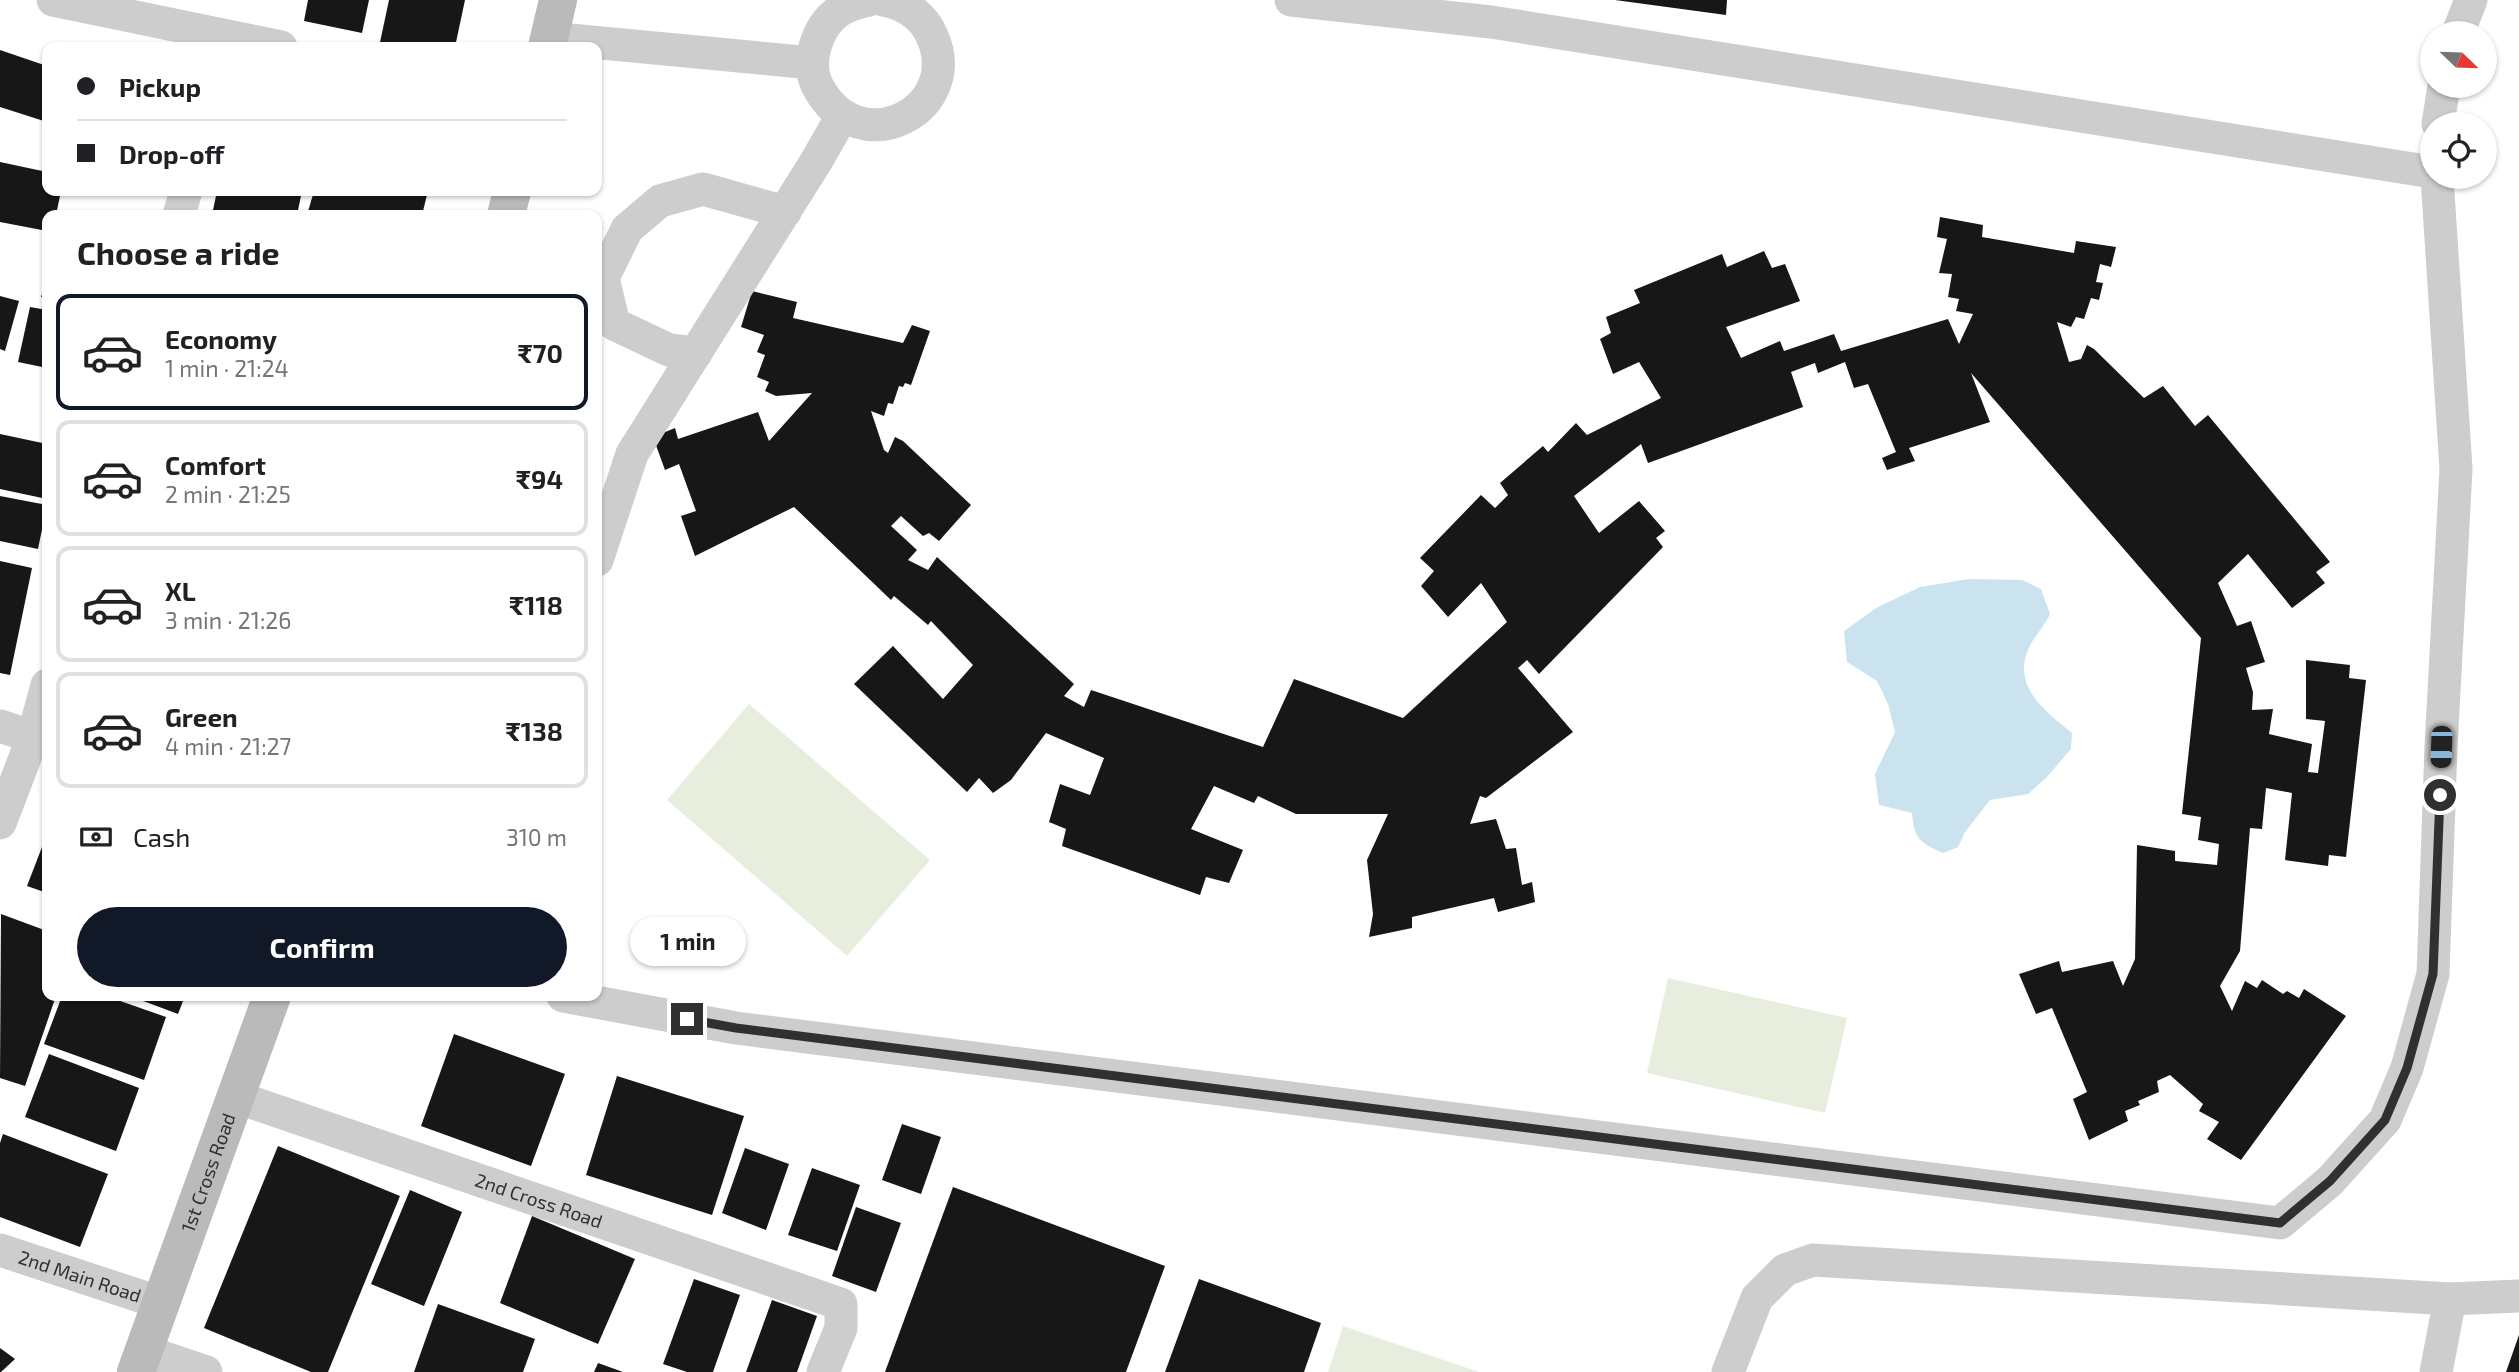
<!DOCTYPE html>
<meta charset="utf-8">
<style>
body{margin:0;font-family:"Exo 2",sans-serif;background:#f2f2f2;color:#202124;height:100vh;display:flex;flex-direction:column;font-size:26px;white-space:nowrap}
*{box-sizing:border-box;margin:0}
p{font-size:23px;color:#757577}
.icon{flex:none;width:38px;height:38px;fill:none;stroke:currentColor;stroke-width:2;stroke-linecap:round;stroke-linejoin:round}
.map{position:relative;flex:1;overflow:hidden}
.panel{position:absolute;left:42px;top:210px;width:560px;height:791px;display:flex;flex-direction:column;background:#fff;border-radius:14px;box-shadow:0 2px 5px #0004}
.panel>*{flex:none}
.guide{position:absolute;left:42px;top:42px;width:560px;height:154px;border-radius:14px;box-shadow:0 2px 5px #0004;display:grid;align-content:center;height:154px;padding:0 35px;background:#fff}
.needle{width:46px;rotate:113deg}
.buttons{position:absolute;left:2420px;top:21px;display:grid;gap:14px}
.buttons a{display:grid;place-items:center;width:77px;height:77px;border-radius:50%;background:#fff;box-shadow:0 2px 5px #0004;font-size:35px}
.end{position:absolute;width:32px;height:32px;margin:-16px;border:9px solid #303030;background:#fff;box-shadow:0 0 0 4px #fff}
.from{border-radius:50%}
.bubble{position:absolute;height:49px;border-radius:24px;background:#fff;box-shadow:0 2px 5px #0004;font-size:23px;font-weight:700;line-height:49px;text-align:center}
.car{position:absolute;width:21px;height:42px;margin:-21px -10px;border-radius:9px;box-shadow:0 0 5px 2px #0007;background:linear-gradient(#222 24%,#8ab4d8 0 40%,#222 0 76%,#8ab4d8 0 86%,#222 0)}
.guide b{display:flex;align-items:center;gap:24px;height:66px;font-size:26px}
.guide b+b{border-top:2px solid #e0e0e0}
.guide i{width:18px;height:18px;background:#202124}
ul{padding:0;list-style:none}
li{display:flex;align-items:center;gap:21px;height:116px;margin:0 14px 10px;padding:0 21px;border:4px solid #e0e0e0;border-radius:14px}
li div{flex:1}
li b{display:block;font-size:26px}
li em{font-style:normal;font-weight:700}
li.on{border-color:#111827}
li>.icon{width:63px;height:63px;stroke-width:1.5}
h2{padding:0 35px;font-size:32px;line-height:84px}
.pay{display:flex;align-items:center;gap:18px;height:77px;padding:0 35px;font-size:26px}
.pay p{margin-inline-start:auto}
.cta{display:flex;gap:14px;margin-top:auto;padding:14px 35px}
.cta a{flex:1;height:80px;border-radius:42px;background:#111827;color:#fff;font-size:28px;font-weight:700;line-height:80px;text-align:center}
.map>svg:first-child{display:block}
.green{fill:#e8eede}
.water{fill:#cae3ee}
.building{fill:#171717}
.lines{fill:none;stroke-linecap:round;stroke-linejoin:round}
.street{stroke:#cdcdcd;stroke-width:33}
.secondary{stroke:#bababa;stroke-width:38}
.route{stroke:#303030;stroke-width:9}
.labels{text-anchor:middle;stroke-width:7;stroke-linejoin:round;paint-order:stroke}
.street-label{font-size:19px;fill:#303030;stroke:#fff}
</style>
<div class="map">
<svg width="2519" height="1372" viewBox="0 0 2519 1372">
<rect width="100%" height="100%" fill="#fff"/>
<g class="green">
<polygon points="749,704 930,860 847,956 667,800"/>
<polygon points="1668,978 1847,1018 1825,1113 1647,1073"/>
<polygon points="1343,1326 1479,1372 1328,1372"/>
</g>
<path class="water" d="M 1969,579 L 2022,580 L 2041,589 L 2050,614 C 2045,625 2038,632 2032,642 C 2008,683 2043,710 2072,733 L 2071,749 L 2046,778 L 2028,794 L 1990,800 L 1965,832 L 1958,847 L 1943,853 C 1920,843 1914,839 1912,813 L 1879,805 L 1875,774 L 1895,732 L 1888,704 L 1877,681 L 1847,662 L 1844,631 L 1876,608 L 1920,587 Z"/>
<g class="building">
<polygon points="308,0 369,0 362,33 304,21"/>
<polygon points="389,0 465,0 455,47 379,47"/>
<polygon points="1615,0 1727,0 1726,15"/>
<polygon points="0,50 47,66 47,122 0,107"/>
<polygon points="0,162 47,172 47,191 61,191 56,215 47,215 47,231 0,222"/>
<polygon points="217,191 302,191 297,215 212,215"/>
<polygon points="314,191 428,191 422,215 307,215"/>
<polygon points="1940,217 1983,225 1982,237 2074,253 2076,241 2116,247 2111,267 2100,264 2096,282 2103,283 2099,300 2091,298 2084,319 2076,317 2071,327 2057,322 2069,362 2081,359 2087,345 2094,349 2144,398 2163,386 2195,426 2208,415 2330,562 2316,572 2325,583 2292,608 2248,554 2218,583 2237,626 2251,621 2265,662 2246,668 2253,692 2252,710 2273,709 2269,734 2312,744 2308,772 2318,773 2325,721 2306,719 2306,660 2350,665 2349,678 2366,680 2346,857 2329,855 2328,866 2285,860 2292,793 2266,788 2262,829 2250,828 2240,951 2220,986 2232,1011 2245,981 2257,988 2262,980 2283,994 2287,991 2299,998 2304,989 2346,1016 2241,1160 2207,1139 2219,1122 2199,1111 2203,1104 2170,1075 2157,1081 2159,1092 2138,1101 2140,1105 2125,1111 2128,1121 2089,1140 2073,1099 2087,1092 2052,1008 2036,1014 2019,974 2059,961 2062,972 2113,961 2123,986 2135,959 2137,845 2175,851 2175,861 2217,865 2219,844 2198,840 2201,817 2182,814 2201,638 1971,373 1990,422 1909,448 1915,461 1887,470 1882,458 1896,452 1868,384 1854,388 1845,362 1818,373 1815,363 1791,372 1803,407 1648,463 1641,444 1574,496 1599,533 1639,501 1665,531 1656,538 1663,547 1539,674 1527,660 1518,668 1573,732 1486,798 1480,796 1470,824 1496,819 1506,849 1516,848 1522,885 1532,882 1535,902 1498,912 1494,898 1412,917 1412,928 1369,937 1373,914 1367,860 1388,814 1296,814 1258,796 1254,803 1214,786 1191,829 1243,850 1229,883 1206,877 1200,895 1062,846 1066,829 1049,822 1060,784 1090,795 1104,758 1046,733 1011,780 993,793 979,778 967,792 854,684 893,646 943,699 973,665 931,621 928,625 894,596 891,600 794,507 695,556 681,516 696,511 679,464 665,470 653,437 675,428 678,439 758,412 769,441 812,393 776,396 765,391 769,382 757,377 765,355 757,352 764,335 741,327 752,291 797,302 793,318 903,343 912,325 930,331 911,385 905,383 903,387 899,386 893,404 888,403 884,416 871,411 884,450 888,453 895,437 903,441 971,505 939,541 929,533 923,536 901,516 891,526 917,550 908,560 928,570 937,557 1074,684 1064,696 1084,707 1091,690 1263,747 1294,679 1403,718 1507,622 1481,583 1448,617 1421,586 1434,571 1420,558 1481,495 1495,508 1508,495 1500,483 1543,446 1548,452 1576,423 1587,435 1661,398 1639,362 1613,374 1600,339 1611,333 1606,317 1640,303 1634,290 1722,254 1727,267 1764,251 1772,268 1785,264 1800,301 1726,327 1741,358 1780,341 1784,351 1834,334 1841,351 1948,319 1959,344 1973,314 1956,311 1959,299 1948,297 1952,274 1939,273 1947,239 1937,237"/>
<polygon points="47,280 47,298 41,297"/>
<polygon points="0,296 19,301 5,351 0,349"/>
<polygon points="30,307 47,310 47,368 18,362"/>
<polygon points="0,434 47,444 47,499 0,489"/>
<polygon points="0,496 47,505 38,549 0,541"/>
<polygon points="0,561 32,568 10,675 0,673"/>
<polygon points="47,834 47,893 27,886"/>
<polygon points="1,914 47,931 47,996 56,996 25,1086 0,1078"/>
<polygon points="62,996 106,996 166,1017 144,1080 44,1044"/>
<polygon points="130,996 185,996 178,1014"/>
<polygon points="454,1034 565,1074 531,1166 421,1126"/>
<polygon points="49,1054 139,1088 116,1151 25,1117"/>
<polygon points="617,1076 744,1116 712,1215 586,1175"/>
<polygon points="902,1124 941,1137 921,1194 882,1180"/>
<polygon points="3,1134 108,1174 80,1247 0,1217 0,1143"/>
<polygon points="278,1146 400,1196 328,1372 311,1372 204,1328"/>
<polygon points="745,1148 789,1164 766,1230 722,1213"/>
<polygon points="812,1168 860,1185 837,1251 788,1235"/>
<polygon points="953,1187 1165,1266 1126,1372 885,1372"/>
<polygon points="410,1190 462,1212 424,1306 371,1284"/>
<polygon points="856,1207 901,1223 876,1292 832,1276"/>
<polygon points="532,1216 635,1259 598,1344 500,1303"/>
<polygon points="694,1279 740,1295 713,1372 687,1372 663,1364"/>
<polygon points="1199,1279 1321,1323 1304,1372 1165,1372"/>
<polygon points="772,1300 817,1316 797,1372 746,1372"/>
<polygon points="438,1304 535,1339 523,1372 414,1372"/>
<polygon points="2519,1335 2519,1372 2506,1372"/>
<polygon points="0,1348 15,1359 1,1372 0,1372"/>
<polygon points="598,1363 623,1372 594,1372"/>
</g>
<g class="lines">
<g class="street">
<polyline points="53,0 281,47"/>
<path d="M 869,0 C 859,2 848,5 839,11 C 817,26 805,63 818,87 C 860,165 965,109 932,36 C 923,15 905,4 883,0"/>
<polyline points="1291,0 1491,22 2432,172"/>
<polyline points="2458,33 2471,0"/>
<polyline points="549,38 812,63"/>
<polyline points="2438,124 2444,86"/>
<polyline points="179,215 186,191"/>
<polyline points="696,353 669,350 614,324 603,278 627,229 660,201 703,189 785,212"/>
<polyline points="597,560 632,454 817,160 842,116"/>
<polyline points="0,726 33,737"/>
<polyline points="0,823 33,737 47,685"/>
<polyline points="563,996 736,1028 2280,1223 2330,1181 2385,1120 2407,1068 2433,974 2441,747 2456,469 2437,177"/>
<path id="s1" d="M 236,1097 L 841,1304 L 841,1328 L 823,1372"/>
<path id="s2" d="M 0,1250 L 161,1303"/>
<polyline points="144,1351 206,1372"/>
<polyline points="1728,1372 1757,1298 1785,1270 1813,1260 2450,1299 2519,1296"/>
<polyline points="2436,1372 2450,1299"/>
</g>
<g class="secondary">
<polyline points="547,47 558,0"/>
<polyline points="506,215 512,191"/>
<path id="s3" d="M 136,1372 L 272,996"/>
</g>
</g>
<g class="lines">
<polyline class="route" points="687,1019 736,1028 2280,1223 2330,1181 2385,1120 2407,1068 2433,974 2440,795"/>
</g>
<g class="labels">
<g class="street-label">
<text dy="7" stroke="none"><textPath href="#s3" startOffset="212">1st Cross Road</textPath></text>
<text dy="7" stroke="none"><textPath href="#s1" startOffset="320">2nd Cross Road</textPath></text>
<text dy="7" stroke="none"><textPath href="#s2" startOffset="84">2nd Main Road</textPath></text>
</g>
</g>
</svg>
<div class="buttons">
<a><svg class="needle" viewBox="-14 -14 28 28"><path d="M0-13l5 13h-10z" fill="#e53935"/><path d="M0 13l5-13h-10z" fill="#757577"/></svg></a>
<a><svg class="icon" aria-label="locate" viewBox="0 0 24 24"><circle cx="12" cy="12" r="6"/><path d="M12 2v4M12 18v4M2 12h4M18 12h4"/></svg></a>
</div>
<i class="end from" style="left:2440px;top:795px"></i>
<i class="end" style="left:687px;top:1019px"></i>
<div class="bubble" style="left:630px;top:917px;width:116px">1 min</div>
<i class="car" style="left:2441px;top:747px;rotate:182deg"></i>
<div class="guide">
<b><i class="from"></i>Pickup</b>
<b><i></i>Drop-off</b>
</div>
<section class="panel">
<h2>Choose a ride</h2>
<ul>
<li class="on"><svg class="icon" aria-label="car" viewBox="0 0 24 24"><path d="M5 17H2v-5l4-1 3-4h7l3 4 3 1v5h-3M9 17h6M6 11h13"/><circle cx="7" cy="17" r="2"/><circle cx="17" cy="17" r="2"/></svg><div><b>Economy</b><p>1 min · 21:24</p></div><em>₹70</em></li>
<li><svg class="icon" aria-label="car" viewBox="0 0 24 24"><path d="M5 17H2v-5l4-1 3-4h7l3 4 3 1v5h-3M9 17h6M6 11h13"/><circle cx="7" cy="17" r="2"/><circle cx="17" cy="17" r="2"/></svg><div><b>Comfort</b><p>2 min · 21:25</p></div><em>₹94</em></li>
<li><svg class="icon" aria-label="car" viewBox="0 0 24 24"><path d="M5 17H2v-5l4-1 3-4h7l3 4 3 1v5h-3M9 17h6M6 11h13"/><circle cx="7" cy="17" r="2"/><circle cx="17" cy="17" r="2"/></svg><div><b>XL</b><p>3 min · 21:26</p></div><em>₹118</em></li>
<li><svg class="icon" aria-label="car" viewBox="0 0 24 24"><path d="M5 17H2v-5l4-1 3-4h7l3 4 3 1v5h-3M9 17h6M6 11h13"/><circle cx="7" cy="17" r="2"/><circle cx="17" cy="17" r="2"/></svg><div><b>Green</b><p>4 min · 21:27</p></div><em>₹138</em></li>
</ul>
<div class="pay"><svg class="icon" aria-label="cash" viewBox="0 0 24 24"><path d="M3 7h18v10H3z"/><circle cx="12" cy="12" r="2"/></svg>Cash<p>310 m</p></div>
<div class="cta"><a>Confirm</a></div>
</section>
</div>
